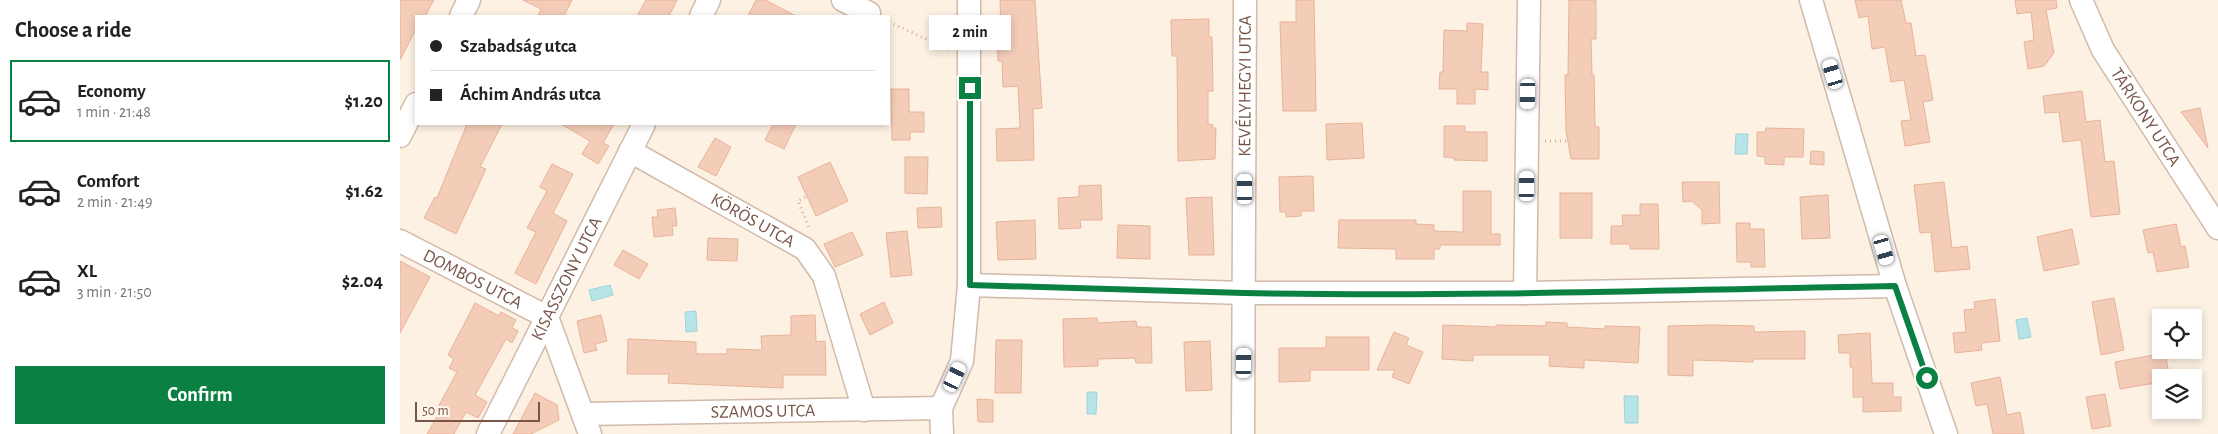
<!DOCTYPE html>
<meta charset="utf-8">
<style>
body{margin:0;font-family:"Alegreya Sans",sans-serif;background:#f2f2f2;color:#222;height:100vh;display:flex;flex-direction:column;font-size:19px;white-space:nowrap}
*{box-sizing:border-box;margin:0}
p{font-size:16px;color:#767676}
.icon{flex:none;width:28px;height:28px;fill:none;stroke:currentColor;stroke-width:2;stroke-linecap:round;stroke-linejoin:round}
.map{position:relative;flex:1;overflow:hidden}
.details{display:flex;flex-direction:column;background:#fff;width:400px}
.details>*{flex:none}
.banner{position:absolute;left:15px;top:15px;width:475px;height:110px;border-radius:0px;box-shadow:0 2px 8px #0003;display:grid;align-content:center;height:110px;padding:0 15px;background:#fff}
.controls{position:absolute;left:1752px;top:309px;display:grid;gap:10px}
.controls a{display:grid;place-items:center;width:50px;height:50px;border-radius:0px;background:#fff;box-shadow:0 2px 8px #0003;font-size:25px}
.scale{position:absolute;left:15px;bottom:12px;width:125px;box-sizing:border-box;padding-left:5px;border:2px solid #775547;border-top:0;font-size:14px;line-height:18px;white-space:nowrap;color:#775547;-webkit-text-stroke:4px #fff5ea;paint-order:stroke}
.end{position:absolute;width:22px;height:22px;margin:-11px;border:6px solid #0b8043;background:#fff;box-shadow:0 0 0 2px #fff}
.from{border-radius:50%}
.bubble{position:absolute;height:35px;border-radius:0px;background:#fff;box-shadow:0 2px 8px #0003;font-size:16px;font-weight:700;line-height:35px;text-align:center}
.car{position:absolute;width:15px;height:30px;margin:-15px -8px;border-radius:6px;box-shadow:0 0 4px 1px #0007;background:linear-gradient(#fff 24%,#345 0 40%,#fff 0 76%,#345 0 86%,#fff 0)}
.banner b{display:flex;align-items:center;gap:18px;height:48px;font-size:19px}
.banner b+b{border-top:1px solid #e0e0e0}
.banner i{width:12px;height:12px;background:#222}
ul{padding:0;list-style:none}
li{display:flex;align-items:center;gap:15px;height:82px;margin:0 10px 8px;padding:0 5px;border:2px solid transparent;border-radius:0px}
li div{flex:1}
li b{display:block;font-size:19px}
li em{font-style:normal;font-weight:700}
li.on{border-color:#0b8043}
li>.icon{width:45px;height:45px;stroke-width:1.5}
h2{padding:0 15px;font-size:22px;line-height:60px}
.primary-button{display:flex;gap:10px;margin-top:auto;padding:10px 15px}
.primary-button a{flex:1;height:58px;border-radius:0px;background:#0b8043;color:#fff;font-size:20px;font-weight:700;line-height:58px;text-align:center}
main{display:flex;flex:1;min-height:0}
.map>svg:first-child{display:block}
.water{fill:#b6e4e8;stroke:#9cd5da}
.building{fill:#f4cdb9;stroke:#e8b298}
.lines{fill:none;stroke-linecap:round;stroke-linejoin:round}
.minor-casing{stroke:#d1baab;stroke-width:25}
.path{stroke:#d9b09c;stroke-width:3;stroke-dasharray:1 4;stroke-linecap:butt}
.minor{stroke:#fff;stroke-width:22}
.route{stroke:#0b8043;stroke-width:6}
.labels{text-anchor:middle;stroke-width:4.5;stroke-linejoin:round;paint-order:stroke}
.street-label{font-size:18px;fill:#775547;stroke:#fff5ea}
</style>
<main>
<section class="details">
<h2>Choose a ride</h2>
<ul>
<li class="on"><svg class="icon" aria-label="car" viewBox="0 0 24 24"><path d="M5 17H2v-5l4-1 3-4h7l3 4 3 1v5h-3M9 17h6M6 11h13"/><circle cx="7" cy="17" r="2"/><circle cx="17" cy="17" r="2"/></svg><div><b>Economy</b><p>1 min · 21:48</p></div><em>$1.20</em></li>
<li><svg class="icon" aria-label="car" viewBox="0 0 24 24"><path d="M5 17H2v-5l4-1 3-4h7l3 4 3 1v5h-3M9 17h6M6 11h13"/><circle cx="7" cy="17" r="2"/><circle cx="17" cy="17" r="2"/></svg><div><b>Comfort</b><p>2 min · 21:49</p></div><em>$1.62</em></li>
<li><svg class="icon" aria-label="car" viewBox="0 0 24 24"><path d="M5 17H2v-5l4-1 3-4h7l3 4 3 1v5h-3M9 17h6M6 11h13"/><circle cx="7" cy="17" r="2"/><circle cx="17" cy="17" r="2"/></svg><div><b>XL</b><p>3 min · 21:50</p></div><em>$2.04</em></li>
</ul>
<div class="primary-button"><a>Confirm</a></div>
</section>
<div class="map">
<svg width="1818" height="434" viewBox="0 0 1818 434">
<rect width="100%" height="100%" fill="#fdf1e3"/>
<g class="water">
<polygon points="1336,134 1348,134 1347,154 1335,154"/>
<polygon points="210,285 213,295 192,301 189,290"/>
<polygon points="296,311 297,331 286,332 285,312"/>
<polygon points="1627,318 1631,337 1619,339 1616,320"/>
<polygon points="687,392 697,392 696,414 687,414"/>
<polygon points="1224,396 1238,396 1238,423 1225,423"/>
</g>
<g class="building">
<polygon points="0,0 34,0 25,16 16,16 16,29 0,60"/>
<polygon points="123,0 172,0 164,16 138,16 141,9"/>
<polygon points="246,0 277,0 269,16 237,16"/>
<polygon points="356,0 365,0 396,16 348,16"/>
<polygon points="600,0 635,0 642,108 633,109 634,160 597,161 596,129 620,128 618,86 603,87 602,61 598,61 597,28 601,28"/>
<polygon points="896,0 914,0 916,111 883,111 880,22 896,22"/>
<polygon points="1169,0 1196,0 1196,39 1191,39 1192,75 1194,75 1195,127 1199,127 1199,159 1171,159 1166,131 1165,75 1168,75"/>
<polygon points="1455,0 1501,0 1506,23 1511,23 1516,56 1525,55 1533,100 1523,102 1530,142 1505,146 1501,121 1511,120 1504,80 1491,82 1485,47 1472,49 1468,16 1459,18"/>
<polygon points="1615,0 1656,0 1657,8 1646,10 1654,53 1644,66 1628,69 1624,42 1634,40 1631,12 1617,14"/>
<polygon points="809,19 809,37 812,37 813,91 808,91 808,124 813,125 812,128 816,128 815,159 778,161 777,56 772,56 771,20"/>
<polygon points="1067,23 1083,24 1081,72 1088,72 1088,90 1075,89 1075,104 1057,104 1057,89 1039,89 1040,72 1043,72 1044,30 1067,31"/>
<polygon points="491,89 509,89 509,112 524,112 524,132 510,132 510,140 492,140"/>
<polygon points="1682,91 1686,122 1700,120 1705,162 1714,161 1720,214 1691,217 1681,140 1663,142 1659,112 1645,113 1643,96"/>
<polygon points="1800,108 1808,148 1781,112"/>
<polygon points="962,123 964,158 927,160 926,124"/>
<polygon points="67,124 102,124 80,167 86,169 56,234 24,218 35,197 37,198"/>
<polygon points="161,124 214,124 203,143 209,146 198,164 182,154 190,141"/>
<polygon points="373,124 396,124 384,149 365,140"/>
<polygon points="1044,126 1065,126 1065,132 1087,132 1087,161 1054,160 1054,158 1044,157"/>
<polygon points="1366,128 1404,129 1403,157 1384,157 1384,165 1365,164 1365,157 1357,156 1357,132 1365,132"/>
<polygon points="315,138 331,147 316,176 298,167"/>
<polygon points="1411,151 1424,152 1424,165 1410,164"/>
<polygon points="505,157 528,157 527,194 505,193"/>
<polygon points="430,162 448,201 416,216 398,177"/>
<polygon points="152,164 173,174 153,213 167,221 136,284 115,273 136,232 127,228 147,191 140,187"/>
<polygon points="913,176 914,211 901,211 901,216 886,217 886,212 880,212 879,177"/>
<polygon points="1282,182 1319,182 1320,223 1302,224 1302,210 1292,201 1283,202"/>
<polygon points="1544,182 1552,248 1567,246 1570,269 1535,272 1531,232 1520,233 1514,185"/>
<polygon points="701,185 702,220 680,220 681,228 659,229 658,198 679,197 679,186"/>
<polygon points="1063,191 1091,191 1091,234 1100,234 1100,245 1040,245 1040,249 1034,249 1034,259 996,259 996,249 938,248 939,220 1016,220 1016,224 1034,225 1034,231 1063,232"/>
<rect x="1160" y="193" width="32" height="45"/>
<polygon points="1428,195 1430,238 1402,239 1400,197"/>
<polygon points="812,197 814,255 789,255 786,198"/>
<polygon points="1240,204 1258,204 1259,249 1230,249 1230,244 1211,244 1211,226 1223,226 1222,215 1240,215"/>
<polygon points="541,207 542,227 518,228 517,208"/>
<polygon points="275,208 277,226 272,226 273,235 254,237 252,217 258,217 257,210"/>
<polygon points="635,220 636,259 598,260 596,222"/>
<polygon points="1336,223 1350,223 1350,229 1364,229 1365,267 1351,267 1351,262 1337,262"/>
<polygon points="1776,224 1781,247 1785,246 1789,267 1757,272 1753,252 1748,253 1743,230"/>
<polygon points="718,225 750,226 750,259 717,258"/>
<polygon points="1672,229 1679,264 1644,271 1637,237"/>
<polygon points="507,231 512,275 491,277 486,233"/>
<polygon points="452,232 463,255 435,267 424,244"/>
<polygon points="308,238 338,239 337,261 307,260"/>
<polygon points="223,250 248,264 239,279 214,265"/>
<polygon points="0,261 30,277 0,333"/>
<polygon points="1714,298 1724,350 1701,355 1692,302"/>
<polygon points="1595,299 1600,341 1581,343 1582,350 1555,353 1553,333 1566,332 1564,310 1575,309 1574,302"/>
<polygon points="484,302 493,323 470,335 460,314"/>
<polygon points="75,303 99,316 101,312 116,320 112,328 118,331 112,343 106,339 75,395 87,402 78,418 66,412 54,434 27,434 39,413 36,411 57,372 49,368 54,359 48,355"/>
<polygon points="201,315 207,341 195,344 197,350 184,353 177,321"/>
<polygon points="415,315 416,342 425,341 426,375 383,375 383,388 268,383 269,374 227,374 228,339 296,342 296,354 327,354 327,349 362,350 361,336 391,335 391,316"/>
<polygon points="697,318 698,323 736,321 737,327 751,327 752,363 736,363 735,358 698,359 698,366 664,367 663,319"/>
<polygon points="1146,322 1167,323 1167,327 1205,329 1205,326 1240,327 1238,363 1184,360 1184,368 1149,366 1150,355 1073,355 1073,361 1042,359 1043,325 1096,327 1096,325 1146,326"/>
<polygon points="1312,325 1354,326 1354,332 1405,331 1405,359 1353,359 1353,362 1293,360 1293,376 1268,375 1268,326"/>
<polygon points="994,332 1009,338 1006,345 1023,352 1009,384 992,377 995,370 977,370"/>
<polygon points="1470,333 1472,383 1493,383 1493,397 1501,397 1501,411 1463,412 1463,397 1453,397 1453,367 1450,367 1450,353 1439,353 1438,335"/>
<polygon points="926,337 969,337 969,370 910,370 910,381 879,382 879,348 926,348"/>
<polygon points="596,340 622,340 621,393 595,393"/>
<polygon points="810,341 812,390 786,391 784,342"/>
<polygon points="1765,353 1770,378 1761,378 1761,382 1720,389 1715,362"/>
<polygon points="1600,377 1607,415 1620,412 1624,434 1593,434 1587,404 1576,406 1571,383"/>
<polygon points="135,393 157,405 159,420 131,434 113,434"/>
<polygon points="1705,394 1711,426 1692,429 1686,397"/>
<polygon points="577,399 593,400 593,422 578,422"/>
</g>
<g class="lines">
<defs>
<g id="minor">
<polyline points="443,0 469,13"/>
<polyline points="1411,0 1495,286 1546,434"/>
<path id="s1" d="M 1681,0 L 1703,50 L 1818,228"/>
<polyline points="61,16 69,0"/>
<polyline points="301,16 309,0"/>
<polyline points="0,136 16,104"/>
<path id="s2" d="M 230,151 L 405,249 L 424,276 L 464,410"/>
<path id="s3" d="M 0,241 L 147,317"/>
<polyline points="569,285 845,293 1125,293 1495,286"/>
<polyline points="1125,293 1129,0"/>
<polyline points="147,317 190,434"/>
<path id="s4" d="M 184,414 L 541,408"/>
<path id="s5" d="M 88,434 L 244,124"/>
<polyline points="542,434 541,408 562,361 569,285 569,0"/>
<path id="s6" d="M 843,434 L 845,0"/>
</g>
</defs>
<use href="#minor" class="minor-casing"/>
<g class="path">
<polyline points="489,22 550,50"/>
<polyline points="1145,141 1168,141"/>
<polyline points="405,197 398,201 409,228"/>
</g>
<use href="#minor" class="minor"/>
</g>
<g class="lines">
<path class="route" d="M 570,88 L 570,285 C 661,287 752,291 844,293 C 1061,297 1278,290 1495,286 L 1527,378"/>
</g>
<g class="labels">
<g class="street-label">
<text dy="6" stroke="none"><textPath href="#s6" startOffset="348">KEVÉLYHEGYI UTCA</textPath></text>
<text dy="6" stroke="none"><textPath href="#s1" startOffset="134">TÁRKONY UTCA</textPath></text>
<text dy="6" stroke="none"><textPath href="#s2" startOffset="141">KÖRÖS UTCA</textPath></text>
<text dy="6" stroke="none"><textPath href="#s3" startOffset="82">DOMBOS UTCA</textPath></text>
<text dy="6" stroke="none"><textPath href="#s5" startOffset="174">KISASSZONY UTCA</textPath></text>
<text dy="6" stroke="none"><textPath href="#s4" startOffset="179">SZAMOS UTCA</textPath></text>
</g>
</g>
</svg>
<div class="controls">
<a><svg class="icon" aria-label="locate" viewBox="0 0 24 24"><circle cx="12" cy="12" r="6"/><path d="M12 2v4M12 18v4M2 12h4M18 12h4"/></svg></a>
<a><svg class="icon" aria-label="layers" viewBox="0 0 24 24"><path d="M12 4l9 5-9 5-9-5zM3 14l9 5 9-5"/></svg></a>
</div>
<div class="scale">50 m</div>
<i class="end from" style="left:1527px;top:378px"></i>
<i class="end" style="left:570px;top:88px"></i>
<div class="bubble" style="left:529px;top:15px;width:82px">2 min</div>
<i class="car" style="left:1433px;top:74px;rotate:343deg"></i>
<i class="car" style="left:1128px;top:94px;rotate:181deg"></i>
<i class="car" style="left:1127px;top:186px;rotate:1deg"></i>
<i class="car" style="left:845px;top:189px;rotate:0deg"></i>
<i class="car" style="left:1484px;top:250px;rotate:164deg"></i>
<i class="car" style="left:844px;top:363px;rotate:1deg"></i>
<i class="car" style="left:555px;top:377px;rotate:25deg"></i>
<div class="banner">
<b><i class="from"></i>Szabadság utca</b>
<b><i></i>Áchim András utca</b>
</div>
</div>
</main>
